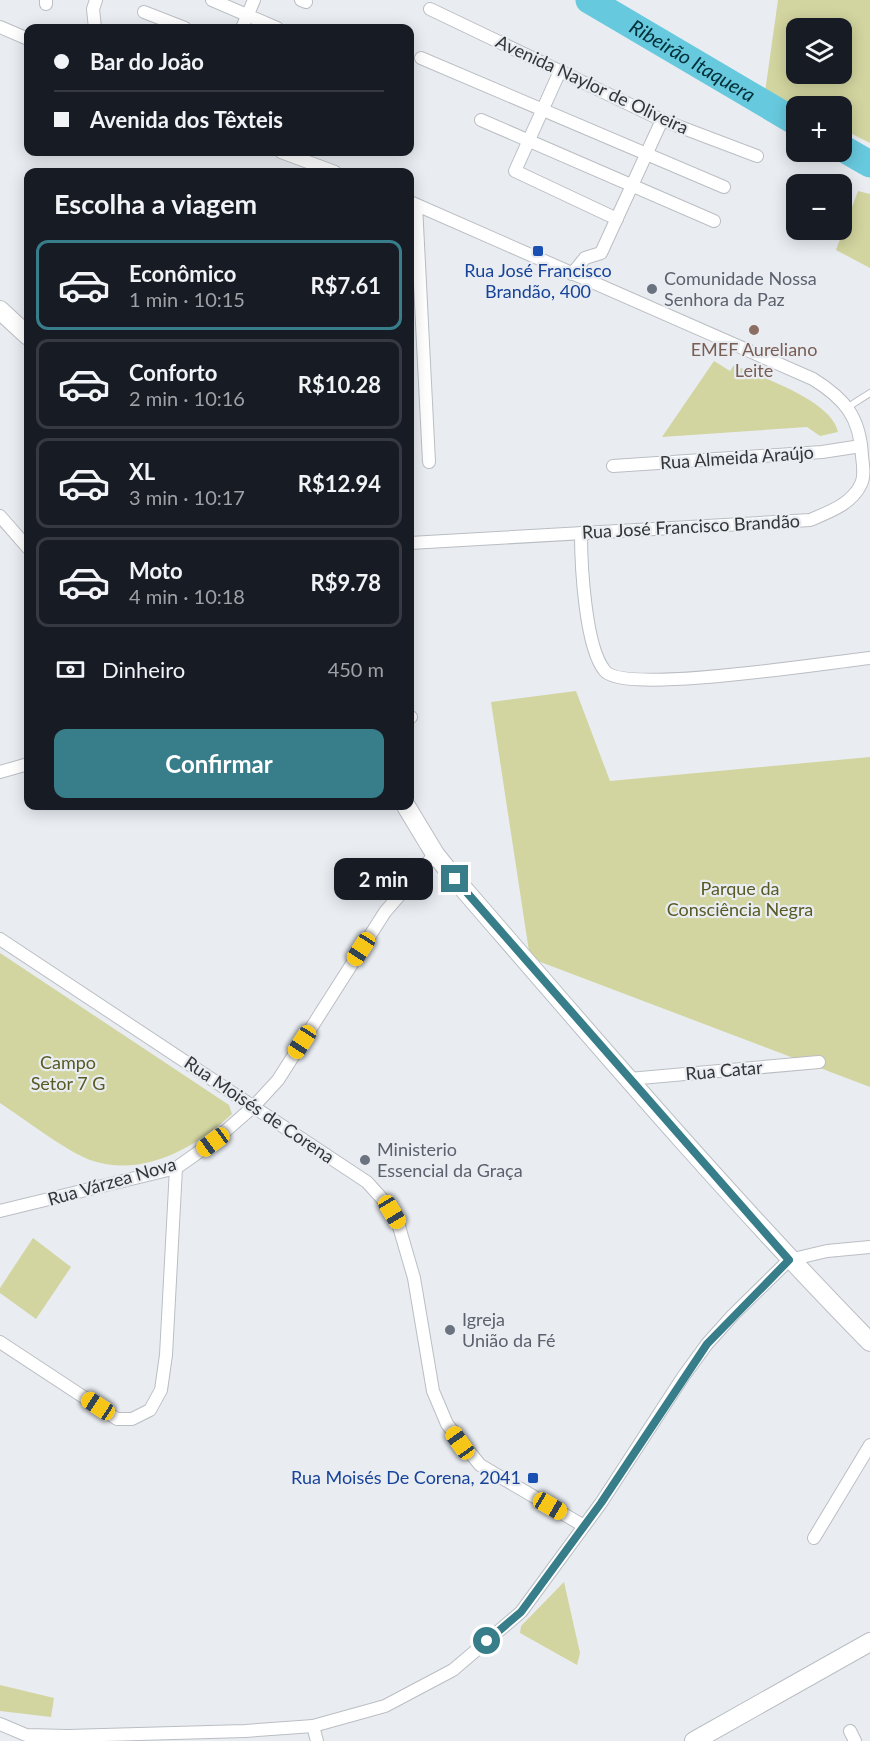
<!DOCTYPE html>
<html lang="pt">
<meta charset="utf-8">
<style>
body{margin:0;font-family:Lato,sans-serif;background:#242831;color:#f1f3f6;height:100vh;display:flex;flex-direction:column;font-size:22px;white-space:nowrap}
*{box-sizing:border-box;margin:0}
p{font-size:20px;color:#9ea1a6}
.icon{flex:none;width:33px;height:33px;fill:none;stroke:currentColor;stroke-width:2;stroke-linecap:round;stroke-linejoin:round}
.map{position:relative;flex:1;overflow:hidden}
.panel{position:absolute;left:24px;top:168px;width:390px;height:642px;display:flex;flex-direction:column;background:#171b24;border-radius:12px;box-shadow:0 3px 15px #0003}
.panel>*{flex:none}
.hud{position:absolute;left:24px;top:24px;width:390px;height:132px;border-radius:12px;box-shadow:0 3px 15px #0003;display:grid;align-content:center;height:132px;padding:0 30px;background:#171b24}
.fabs{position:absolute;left:786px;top:18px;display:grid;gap:12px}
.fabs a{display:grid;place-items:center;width:66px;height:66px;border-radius:12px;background:#171b24;box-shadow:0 3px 15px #0003;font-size:30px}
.end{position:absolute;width:27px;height:27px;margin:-14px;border:8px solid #387d8a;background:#fff;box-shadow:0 0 0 3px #fff}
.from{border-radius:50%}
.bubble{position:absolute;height:42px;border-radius:12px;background:#171b24;box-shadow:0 3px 15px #0003;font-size:20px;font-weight:700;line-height:42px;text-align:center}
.car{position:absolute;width:18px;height:36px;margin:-18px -9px;border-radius:8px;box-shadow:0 0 4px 2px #0007;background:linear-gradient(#f5c518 24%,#345 0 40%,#f5c518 0 76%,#345 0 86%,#f5c518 0)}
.hud b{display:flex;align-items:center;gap:21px;height:57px;font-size:22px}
.hud b+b{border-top:2px solid #363941}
.hud i{width:15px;height:15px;background:#f1f3f6}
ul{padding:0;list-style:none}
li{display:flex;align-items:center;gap:18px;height:90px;margin:0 12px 9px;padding:0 18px;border:3px solid #363941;border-radius:12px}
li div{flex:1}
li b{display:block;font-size:22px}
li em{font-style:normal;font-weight:700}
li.selected{border-color:#387d8a}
li>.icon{width:54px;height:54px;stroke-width:1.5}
h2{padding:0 30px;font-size:27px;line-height:72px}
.pay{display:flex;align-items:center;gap:15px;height:66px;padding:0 30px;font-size:22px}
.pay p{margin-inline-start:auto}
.primary-button{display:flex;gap:12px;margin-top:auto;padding:12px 30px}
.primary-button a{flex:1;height:69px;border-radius:12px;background:#387d8a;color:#fff;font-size:24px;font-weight:700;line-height:69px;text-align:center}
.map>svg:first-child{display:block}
.green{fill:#d2d59f;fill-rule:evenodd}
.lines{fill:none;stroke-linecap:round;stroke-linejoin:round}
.river{stroke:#67c9de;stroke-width:27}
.lane-casing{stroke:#babec3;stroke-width:8}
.street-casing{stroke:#babec3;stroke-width:14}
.secondary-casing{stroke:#babec3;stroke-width:20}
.lane{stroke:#fff;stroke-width:6}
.street{stroke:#fff;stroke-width:12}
.secondary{stroke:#fff;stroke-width:18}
.route{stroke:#387d8a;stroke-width:8}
.transit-dot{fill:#1a4fb4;stroke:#e9edf2;stroke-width:2}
.worship-dot{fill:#6b7280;stroke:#e9edf2;stroke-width:2}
.education-dot{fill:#8d6e63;stroke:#e9edf2;stroke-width:2}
.labels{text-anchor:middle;stroke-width:4.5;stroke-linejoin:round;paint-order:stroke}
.street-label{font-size:18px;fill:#333537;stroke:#e9edf2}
.transit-label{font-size:18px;fill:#164399;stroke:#e9edf2}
.worship-label{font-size:18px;fill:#5b616d;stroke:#e9edf2;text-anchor:start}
.education-label{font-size:18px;fill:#785e54;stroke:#e9edf2}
.park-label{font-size:18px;fill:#585a23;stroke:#e9edf2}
.water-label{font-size:20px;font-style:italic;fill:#003039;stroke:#e9edf2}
</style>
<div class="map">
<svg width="870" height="1741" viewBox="0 0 870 1741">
<rect width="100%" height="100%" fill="#e9edf2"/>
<g class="green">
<path d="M 778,0 L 870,0 L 870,143 L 842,129 L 842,106 L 796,107 L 765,92 ZM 796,28 L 842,28 L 842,74 L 796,74 Z"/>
<polygon points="858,191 870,194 870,268 836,250"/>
<path d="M 714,361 L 730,371 L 734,365 C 762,378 831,400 838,432 L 820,436 L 807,427 L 662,437 Z"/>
<polygon points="576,691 610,781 870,757 870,1087 530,958 491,702"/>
<path d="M 0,953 L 229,1105 L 232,1114 C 193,1149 143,1178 90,1160 C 66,1151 23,1118 0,1103 Z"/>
<polygon points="33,1238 71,1267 36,1319 0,1293 0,1288"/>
<polygon points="564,1582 580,1653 577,1665 520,1633 521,1626"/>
<polygon points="0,1685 54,1698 51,1717 0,1711"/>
</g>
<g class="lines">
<g class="river">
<path id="s1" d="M 589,0 L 796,122"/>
<polyline points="842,148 870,164"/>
</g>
<defs>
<polyline id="lane" points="848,407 870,393"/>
<g id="street">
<polyline points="46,0 46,4"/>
<polyline points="212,0 277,28"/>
<polyline points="301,0 306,2"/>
<polyline points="430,9 662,120 757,156"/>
<polyline points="144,12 185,28"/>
<polyline points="0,27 28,39"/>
<polyline points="95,28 93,9 96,0"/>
<polyline points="242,28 254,0"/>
<polyline points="421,58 724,187"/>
<polyline points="560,71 515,171 617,219"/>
<polyline points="481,120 714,221"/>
<polyline points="281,152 335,172"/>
<path d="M 410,202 L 813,379 C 845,399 860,417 862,456 C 863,465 865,476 861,484 C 852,504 829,512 810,520 L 410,543"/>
<polyline points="416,205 429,462"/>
<polyline points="572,274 585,258 601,253 662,120"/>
<polyline points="613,466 822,452 861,446"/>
<polyline points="0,516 28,548"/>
<path d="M 581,533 C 581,564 585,648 605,671 C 625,695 831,662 870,658"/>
<polyline points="410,717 411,717"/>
<polyline points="0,772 28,764"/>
<polyline points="0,939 367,1182 385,1202 398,1223 414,1278 433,1391 447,1424 480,1465 584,1526"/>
<polyline points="629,1079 819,1062"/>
<polyline points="0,1211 176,1168 213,1142 254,1106 278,1080 385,912 435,854"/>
<polyline points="0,1342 117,1419 132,1419 150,1410 161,1390 166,1355 176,1168"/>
<polyline points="814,1538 870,1445"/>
<polyline points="0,1724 26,1735 68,1736 245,1731 313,1726 385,1706 453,1670 521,1612 601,1503 683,1377 707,1344 733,1315 789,1260 827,1251 870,1247"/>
<polyline points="313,1726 317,1741"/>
<polyline points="850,1731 855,1741"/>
</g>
<g id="secondary">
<polyline points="0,310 28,336"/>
<path d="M 406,806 L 435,854 L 455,879 C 591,1036 725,1194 870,1342"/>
<polyline points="694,1741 870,1642"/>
</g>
</defs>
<use href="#lane" class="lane-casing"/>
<use href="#street" class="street-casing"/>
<use href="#secondary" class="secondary-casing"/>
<use href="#lane" class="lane"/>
<use href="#street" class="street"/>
<use href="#secondary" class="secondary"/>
</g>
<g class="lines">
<polyline class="route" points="455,879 789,1260 707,1344 601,1503 521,1612 487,1641"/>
</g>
<g class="transit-dot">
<rect x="532" y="245" width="12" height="12" rx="3"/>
<rect x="527" y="1472" width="12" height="12" rx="3"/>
</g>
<g class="worship-dot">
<circle cx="652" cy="289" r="6"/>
<circle cx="365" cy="1160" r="6"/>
<circle cx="450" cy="1330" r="6"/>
</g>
<circle class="education-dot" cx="754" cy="330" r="6"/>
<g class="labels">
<g class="street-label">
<text transform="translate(592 85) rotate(25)" y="6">Avenida Naylor de Oliveira</text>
<text transform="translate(737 458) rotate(-4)" y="6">Rua Almeida Araújo</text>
<text transform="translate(691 527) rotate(-3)" y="6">Rua José Francisco Brandão</text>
<text transform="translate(724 1071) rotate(-5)" y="6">Rua Catar</text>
<text transform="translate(259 1110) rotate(34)" y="6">Rua Moisés de Corena</text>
<text transform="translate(112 1182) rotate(-16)" y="6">Rua Várzea Nova</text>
</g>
<g class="transit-label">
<text x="538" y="277">Rua José Francisco<tspan x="538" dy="21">Brandão, 400</tspan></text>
<text x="521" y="1484" text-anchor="end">Rua Moisés De Corena, 2041</text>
</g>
<g class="worship-label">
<text x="664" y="285">Comunidade Nossa<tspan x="664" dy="21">Senhora da Paz</tspan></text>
<text x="377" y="1156">Ministerio<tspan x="377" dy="21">Essencial da Graça</tspan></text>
<text x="462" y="1326">Igreja<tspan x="462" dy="21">União da Fé</tspan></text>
</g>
<g class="education-label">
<text x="754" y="356">EMEF Aureliano<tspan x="754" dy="21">Leite</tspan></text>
</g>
<g class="park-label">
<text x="740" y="895">Parque da<tspan x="740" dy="21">Consciência Negra</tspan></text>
<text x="68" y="1069">Campo<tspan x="68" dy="21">Setor 7 G</tspan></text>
</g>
<g class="water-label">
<text dy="7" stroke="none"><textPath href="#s1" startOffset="120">Ribeirão Itaquera</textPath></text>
</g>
</g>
</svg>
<div class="fabs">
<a><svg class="icon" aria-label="layers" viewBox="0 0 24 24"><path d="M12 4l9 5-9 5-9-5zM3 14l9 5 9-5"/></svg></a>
<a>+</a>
<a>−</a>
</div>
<i class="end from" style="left:487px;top:1641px"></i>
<i class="end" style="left:455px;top:879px"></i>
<div class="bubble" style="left:334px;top:858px;width:99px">2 min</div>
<i class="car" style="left:361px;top:949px;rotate:213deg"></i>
<i class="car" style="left:302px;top:1042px;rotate:213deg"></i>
<i class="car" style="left:213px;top:1142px;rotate:234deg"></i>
<i class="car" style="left:392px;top:1212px;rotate:149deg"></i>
<i class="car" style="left:98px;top:1406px;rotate:303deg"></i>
<i class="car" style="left:460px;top:1443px;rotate:325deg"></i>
<i class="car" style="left:550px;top:1506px;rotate:120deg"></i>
<div class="hud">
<b><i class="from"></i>Bar do João</b>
<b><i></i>Avenida dos Têxteis</b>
</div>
<section class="panel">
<h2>Escolha a viagem</h2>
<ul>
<li class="selected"><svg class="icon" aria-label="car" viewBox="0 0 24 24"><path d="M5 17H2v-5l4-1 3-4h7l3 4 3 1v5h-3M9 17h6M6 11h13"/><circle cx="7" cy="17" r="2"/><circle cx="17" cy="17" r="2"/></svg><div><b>Econômico</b><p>1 min · 10:15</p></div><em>R$7.61</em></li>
<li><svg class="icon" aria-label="car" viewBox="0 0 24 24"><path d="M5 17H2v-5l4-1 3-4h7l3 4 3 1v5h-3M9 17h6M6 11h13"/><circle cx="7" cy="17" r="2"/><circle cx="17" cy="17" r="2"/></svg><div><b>Conforto</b><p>2 min · 10:16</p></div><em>R$10.28</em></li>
<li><svg class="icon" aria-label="car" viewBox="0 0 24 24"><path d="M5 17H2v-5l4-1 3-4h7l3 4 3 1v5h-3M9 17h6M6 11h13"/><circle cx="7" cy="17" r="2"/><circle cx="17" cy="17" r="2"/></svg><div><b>XL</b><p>3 min · 10:17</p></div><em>R$12.94</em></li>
<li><svg class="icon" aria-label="car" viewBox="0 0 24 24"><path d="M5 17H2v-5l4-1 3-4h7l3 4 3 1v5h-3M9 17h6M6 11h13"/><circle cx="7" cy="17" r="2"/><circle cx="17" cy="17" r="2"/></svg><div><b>Moto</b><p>4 min · 10:18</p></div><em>R$9.78</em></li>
</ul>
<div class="pay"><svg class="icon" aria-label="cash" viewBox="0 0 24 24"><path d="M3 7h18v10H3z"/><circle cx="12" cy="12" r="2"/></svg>Dinheiro<p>450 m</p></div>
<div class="primary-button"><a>Confirmar</a></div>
</section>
</div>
